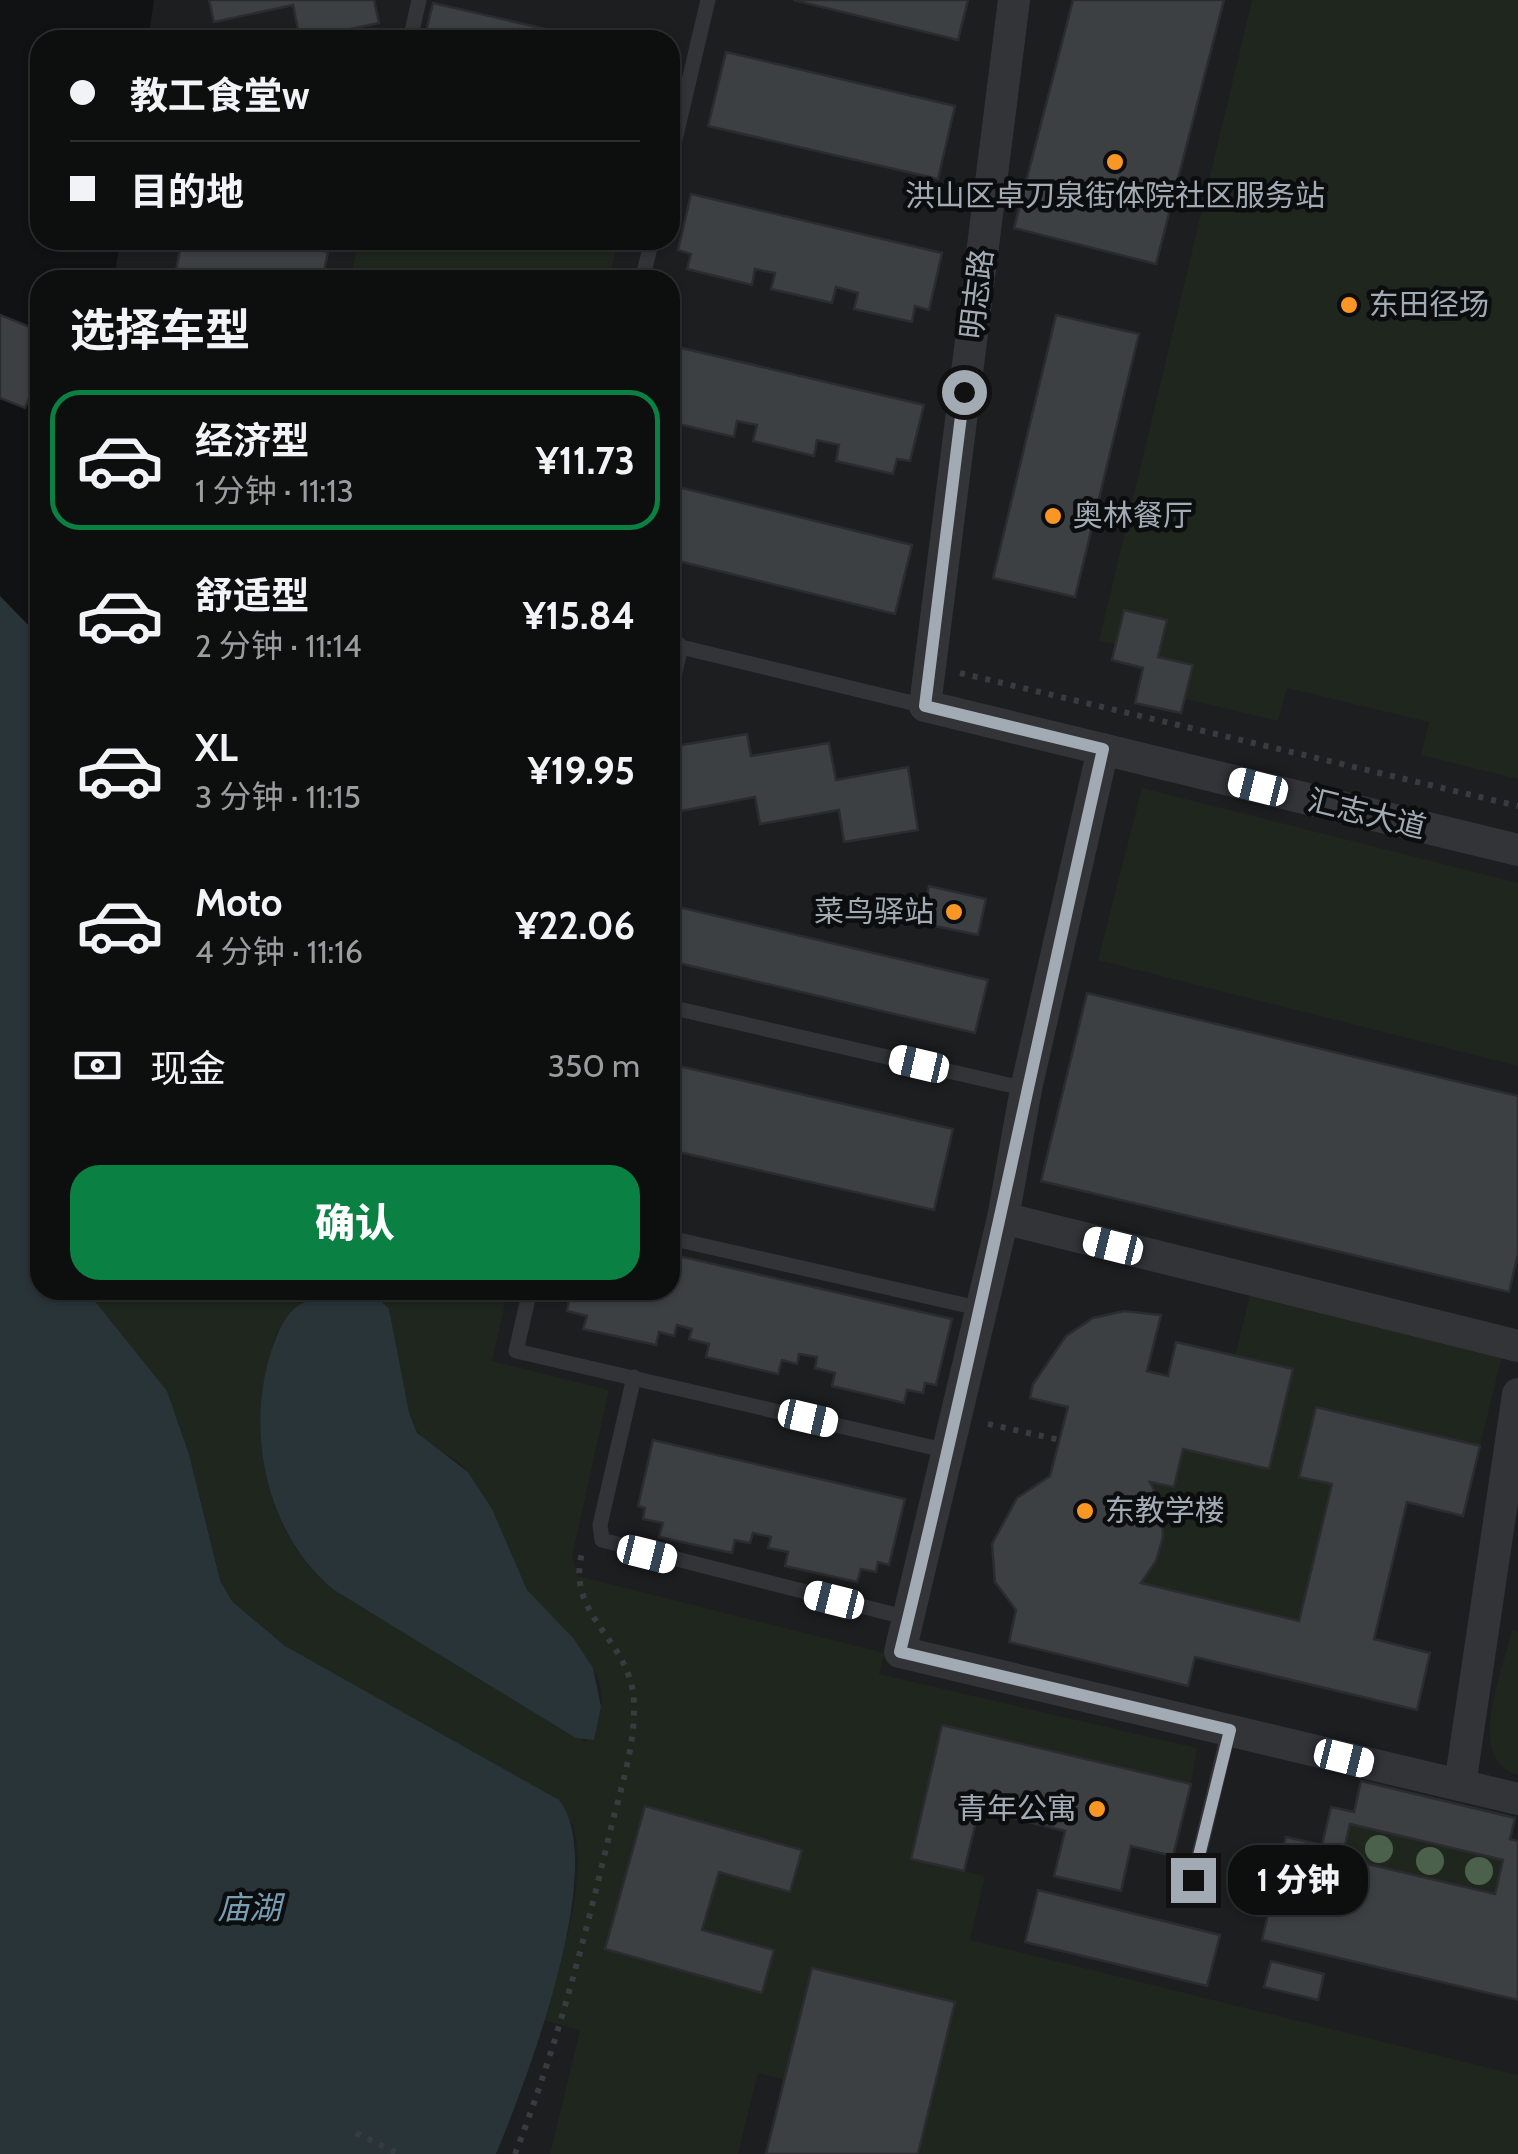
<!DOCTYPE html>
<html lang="zh">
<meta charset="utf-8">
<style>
body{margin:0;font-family:Cabin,"Noto Sans SC",sans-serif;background:#161717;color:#f1f3f6;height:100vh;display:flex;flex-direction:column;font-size:38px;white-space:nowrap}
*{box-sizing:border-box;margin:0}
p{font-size:32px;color:#9a9c9e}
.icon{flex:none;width:55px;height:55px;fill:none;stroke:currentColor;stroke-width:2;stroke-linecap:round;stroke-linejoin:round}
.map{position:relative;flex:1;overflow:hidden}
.sheet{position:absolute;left:30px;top:270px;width:650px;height:1030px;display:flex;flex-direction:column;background:#0d0e0e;border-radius:30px;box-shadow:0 2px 8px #0004,0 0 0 2px #2d2e2e}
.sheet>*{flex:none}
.guide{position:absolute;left:30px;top:30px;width:650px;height:220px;border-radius:30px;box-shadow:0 2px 8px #0004,0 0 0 2px #2d2e2e;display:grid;align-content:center;height:220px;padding:0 40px;background:#0d0e0e}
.end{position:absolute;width:45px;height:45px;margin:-22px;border:12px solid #a2aab4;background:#111;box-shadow:0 0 0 5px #111}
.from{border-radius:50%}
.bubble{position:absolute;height:70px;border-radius:30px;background:#0d0e0e;box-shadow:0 2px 8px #0004,0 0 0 2px #2d2e2e;font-size:32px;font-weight:800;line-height:70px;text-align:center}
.car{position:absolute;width:30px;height:60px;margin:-30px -15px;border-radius:12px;box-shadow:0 0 8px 2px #0007;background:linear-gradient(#fff 24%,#345 0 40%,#fff 0 76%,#345 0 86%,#fff 0)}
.guide b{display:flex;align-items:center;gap:35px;height:95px;font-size:38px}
.guide b+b{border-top:2px solid #2d2e2e}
.guide i{width:25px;height:25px;background:#f1f3f6}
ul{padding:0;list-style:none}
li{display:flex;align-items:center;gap:30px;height:140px;margin:0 20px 15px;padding:0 20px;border:5px solid transparent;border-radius:30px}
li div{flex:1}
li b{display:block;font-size:38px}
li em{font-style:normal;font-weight:800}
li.selected{border-color:#0b8043}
li>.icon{width:90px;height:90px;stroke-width:1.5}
h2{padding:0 40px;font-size:45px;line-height:120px}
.pay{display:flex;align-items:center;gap:25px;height:110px;padding:0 40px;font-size:38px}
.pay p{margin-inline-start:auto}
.primary-button{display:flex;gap:20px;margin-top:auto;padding:20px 40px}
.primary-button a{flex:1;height:115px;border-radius:30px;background:#0b8043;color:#fff;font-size:40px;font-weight:800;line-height:115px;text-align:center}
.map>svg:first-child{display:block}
.built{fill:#1d1e20}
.green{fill:#1e261e;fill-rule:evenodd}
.water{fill:#293439}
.building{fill:#3d4043;stroke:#2b2c2f;stroke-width:2.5;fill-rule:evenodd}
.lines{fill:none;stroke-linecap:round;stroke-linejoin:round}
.path{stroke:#383b3f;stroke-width:6;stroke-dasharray:5 8;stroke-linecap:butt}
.lane{stroke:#323438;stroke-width:15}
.street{stroke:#323438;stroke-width:32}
.tree{fill:#4b614b}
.route{stroke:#a2aab4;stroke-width:12}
.poi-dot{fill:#fa9623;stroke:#0c0d0e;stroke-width:4}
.labels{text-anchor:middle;stroke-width:9;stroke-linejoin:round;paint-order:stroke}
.poi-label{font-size:30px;fill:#a2aab4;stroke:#0c0d0e;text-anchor:start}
.street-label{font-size:30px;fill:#a2aab4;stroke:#0c0d0e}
.water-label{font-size:32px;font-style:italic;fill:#779eb2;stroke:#0c0d0e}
</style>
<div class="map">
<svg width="1518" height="2154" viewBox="0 0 1518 2154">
<rect width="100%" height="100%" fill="#111213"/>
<polygon class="built" points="154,0 1518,0 1518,2154 496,2154 543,2020 568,1925 225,1591 178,1416 86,1290 670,1290 670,280 114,280 120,240 670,240 670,40 148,40"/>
<g class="green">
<polygon points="1252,0 1518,0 1518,779 1421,755 1429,722 1287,688 1278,721 1185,699 1193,665 1158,657 1167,620 1124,610 1116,644 1099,641"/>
<polygon points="359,240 618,240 609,280 350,280"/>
<polygon points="1142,788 1518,883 1518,1066 1098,960"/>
<path d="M 86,1290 L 508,1290 L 492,1361 L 609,1390 L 572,1557 L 578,1576 L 885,1653 L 879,1674 L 1197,1748 L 1191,1784 L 942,1725 L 911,1858 L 985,1876 L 970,1940 L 1518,2075 L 1518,2154 L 918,2154 L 955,2002 L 812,1968 L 784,2080 L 758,2073 L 738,2154 L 550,2154 L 580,2030 L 543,2020 C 559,1960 589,1887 573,1824 L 285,1646 L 232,1601 L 220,1580 L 189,1454 L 167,1391 ZM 389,1310 C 397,1348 398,1394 416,1429 C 427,1450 454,1453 468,1472 C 494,1508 507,1549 526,1588 C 554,1644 636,1666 586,1742 L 334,1590 C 257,1528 249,1421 277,1332 ZM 646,1807 L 802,1850 L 790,1892 L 719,1872 L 702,1930 L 774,1950 L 762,1992 L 605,1948 Z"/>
<path d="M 1250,1295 L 1502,1356 L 1480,1446 L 1300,1476 L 1332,1484 L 1299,1621 L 1141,1583 C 1162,1552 1175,1514 1150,1482 L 1174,1487 L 1183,1449 L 1269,1469 L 1293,1369 L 1235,1356 Z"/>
<path d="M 1512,1630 L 1518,1632 L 1518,1775 C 1464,1759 1503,1671 1512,1630 Z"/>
<polygon points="1350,1824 1503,1860 1495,1894 1342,1858"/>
</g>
<g class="water">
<path d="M 0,596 L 40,637 L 40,1290 L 86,1290 L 167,1391 L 189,1454 L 220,1580 L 232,1601 L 285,1646 L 559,1800 C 610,1863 526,2082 496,2154 L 0,2154 Z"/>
<path d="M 342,1294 L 378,1298 L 389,1309 L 409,1413 L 417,1433 L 468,1472 L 492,1509 L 527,1590 L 574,1639 L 593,1668 L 601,1707 L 594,1740 L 576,1738 L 334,1590 C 267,1536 245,1433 271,1352 C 276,1338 281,1322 292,1311 C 305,1298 324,1297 342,1294 Z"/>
</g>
<g class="building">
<polygon points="209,0 374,0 379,23 300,40 293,5 214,22"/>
<polygon points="793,0 968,0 958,40"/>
<polygon points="1073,0 1224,0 1156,264 1014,228"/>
<polygon points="433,3 593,40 424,40"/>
<polygon points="726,52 955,106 938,179 708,126"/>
<polygon points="691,194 942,253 929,310 915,306 912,322 854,309 858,293 836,287 832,303 771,289 775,273 755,269 752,285 687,269 691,254 678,250"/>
<polygon points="182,240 271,240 328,252 322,280 174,280"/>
<polygon points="0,315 40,331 40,371 25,408 0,398"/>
<polygon points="1056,315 1139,334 1075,597 993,578"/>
<polygon points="673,346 924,405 910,461 897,459 893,474 836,461 839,445 817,440 814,456 753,441 757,425 737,421 734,437 670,422"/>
<polygon points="670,485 912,545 895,614 670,559"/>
<polygon points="1124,610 1167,620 1158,657 1193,665 1181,713 1135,703 1143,668 1112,660"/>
<polygon points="747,734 751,756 829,743 836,780 908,767 918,830 844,842 839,810 760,824 755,797 681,811 670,747"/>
<polygon points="929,886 986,899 978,935 921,923"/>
<polygon points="670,905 988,980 975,1033 670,961"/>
<polygon points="1087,993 1518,1096 1518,1254 1509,1292 1041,1181"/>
<polygon points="670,1064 953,1129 934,1210 670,1150"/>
<polygon points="670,1254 952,1319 936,1385 925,1383 923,1393 907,1390 904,1403 832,1386 835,1373 815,1368 817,1357 799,1354 797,1364 782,1360 778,1374 706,1357 709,1344 689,1339 692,1329 677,1325 674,1336 659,1332 656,1345 583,1329 587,1316 567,1311 569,1300 563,1299 565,1290 670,1290"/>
<polygon points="1124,1311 1161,1315 1147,1371 1168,1376 1176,1342 1293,1369 1269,1469 1183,1449 1174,1487 1150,1482 1162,1506 1163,1537 1156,1561 1141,1583 1299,1621 1332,1484 1299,1477 1316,1407 1480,1446 1463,1516 1407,1502 1374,1639 1430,1653 1417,1710 1195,1657 1188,1686 1009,1642 1016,1610 995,1582 992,1544 1017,1498 1050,1476 1068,1407 1030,1398 1033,1384 1066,1336 1093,1318"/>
<polygon points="653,1440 905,1499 889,1565 878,1562 876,1572 861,1569 857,1582 785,1566 788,1552 768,1548 771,1537 753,1533 750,1543 735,1540 732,1553 659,1537 663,1523 643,1519 645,1508 638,1506"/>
<polygon points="942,1725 1191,1784 1173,1856 1131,1846 1121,1891 1054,1876 1065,1831 1008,1817 1012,1800 983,1793 964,1871 911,1859"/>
<path d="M 1361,1781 L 1515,1818 L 1510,1839 L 1518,1841 L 1518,2000 L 1262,1940 L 1286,1837 L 1322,1845 L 1331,1807 L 1354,1812 ZM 1350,1824 L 1503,1860 L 1495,1894 L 1342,1858 Z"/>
<polygon points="645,1806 802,1850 790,1892 719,1872 702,1930 774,1950 762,1993 605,1949"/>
<polygon points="1038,1890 1220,1935 1207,1986 1025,1942"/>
<polygon points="1271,1961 1324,1974 1318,2000 1264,1987"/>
<polygon points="812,1968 955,2002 918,2154 766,2154"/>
</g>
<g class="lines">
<g class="path">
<polyline points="960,673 1518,806"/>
<polyline points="988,1424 1060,1440"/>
<polyline points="356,2133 399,2154"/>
<path d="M 515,2154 C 556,2049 584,1942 610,1832 C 620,1791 635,1747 634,1705 C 633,1639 565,1618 582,1553"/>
</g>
<g class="lane">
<polyline points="410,40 419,0"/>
<polyline points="670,161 708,0"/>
<polyline points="642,280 652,240"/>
<polyline points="670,634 681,647 925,706"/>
<polyline points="670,693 681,647"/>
<polyline points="670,1007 1026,1089"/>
<polyline points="670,1238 982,1309"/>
<polyline points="530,1290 516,1351 948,1451"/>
<polyline points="634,1377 600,1525 602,1540 908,1618"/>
<polyline points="1193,1880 1229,1730"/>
</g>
<g class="street">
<polyline points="1014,0 925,706 1518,850"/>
<polyline points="1103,749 1026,1089 1003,1218 900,1652 1518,1799"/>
<polyline points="1003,1218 1518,1346"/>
<polyline points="1460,1785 1518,1394"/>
</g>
</g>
<g class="tree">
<circle cx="1379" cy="1849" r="14"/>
<circle cx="1430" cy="1861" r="14"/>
<circle cx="1479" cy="1871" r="14"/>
</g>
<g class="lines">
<path class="route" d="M 964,392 L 925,706 L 1103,749 C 1035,1050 973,1352 900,1652 L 1230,1730 L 1193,1880"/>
</g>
<g class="poi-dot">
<circle cx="1115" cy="162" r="10"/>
<circle cx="1349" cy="305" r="10"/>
<circle cx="1053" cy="516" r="10"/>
<circle cx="954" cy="912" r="10"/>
<circle cx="1085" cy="1511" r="10"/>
<circle cx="1097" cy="1809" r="10"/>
</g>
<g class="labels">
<g class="poi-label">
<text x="1115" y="206" text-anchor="middle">洪山区卓刀泉街体院社区服务站</text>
<text x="1369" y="315">东田径场</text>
<text x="1073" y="526">奥林餐厅</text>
<text x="934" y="922" text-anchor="end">菜鸟驿站</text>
<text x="1105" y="1521">东教学楼</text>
<text x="1077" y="1819" text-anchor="end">青年公寓</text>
</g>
<g class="street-label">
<text transform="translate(977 294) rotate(-83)" y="10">明志路</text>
<text transform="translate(1367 814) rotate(14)" y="10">汇志大道</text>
</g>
<g class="water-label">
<text x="249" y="1919">庙湖</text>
</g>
</g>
</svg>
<i class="end from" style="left:964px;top:392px"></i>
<i class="end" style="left:1193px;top:1880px"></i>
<div class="bubble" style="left:1228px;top:1845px;width:140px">1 分钟</div>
<i class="car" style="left:1258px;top:787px;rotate:284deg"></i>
<i class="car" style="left:919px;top:1064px;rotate:283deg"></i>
<i class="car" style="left:1113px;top:1246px;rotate:284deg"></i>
<i class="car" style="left:808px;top:1418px;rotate:103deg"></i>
<i class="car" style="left:647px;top:1554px;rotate:104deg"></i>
<i class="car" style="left:834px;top:1600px;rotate:284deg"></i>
<i class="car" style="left:1344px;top:1758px;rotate:104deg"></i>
<div class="guide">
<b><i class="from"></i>教工食堂w</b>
<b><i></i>目的地</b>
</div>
<section class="sheet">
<h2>选择车型</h2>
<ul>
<li class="selected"><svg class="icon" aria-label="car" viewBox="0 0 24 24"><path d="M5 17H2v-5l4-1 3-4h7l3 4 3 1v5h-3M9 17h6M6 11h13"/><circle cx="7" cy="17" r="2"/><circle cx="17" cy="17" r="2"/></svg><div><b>经济型</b><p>1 分钟 · 11:13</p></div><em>¥11.73</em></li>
<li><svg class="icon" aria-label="car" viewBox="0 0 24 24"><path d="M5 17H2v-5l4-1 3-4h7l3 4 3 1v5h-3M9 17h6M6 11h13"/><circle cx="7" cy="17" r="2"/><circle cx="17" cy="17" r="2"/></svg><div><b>舒适型</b><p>2 分钟 · 11:14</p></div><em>¥15.84</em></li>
<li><svg class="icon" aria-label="car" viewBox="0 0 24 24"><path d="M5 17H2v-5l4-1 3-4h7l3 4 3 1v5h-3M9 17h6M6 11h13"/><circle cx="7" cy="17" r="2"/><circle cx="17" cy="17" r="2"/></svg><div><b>XL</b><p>3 分钟 · 11:15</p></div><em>¥19.95</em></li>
<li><svg class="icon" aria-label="car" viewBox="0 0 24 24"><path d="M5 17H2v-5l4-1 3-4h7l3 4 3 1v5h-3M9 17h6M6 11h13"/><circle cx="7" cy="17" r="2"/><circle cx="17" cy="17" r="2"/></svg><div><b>Moto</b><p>4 分钟 · 11:16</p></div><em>¥22.06</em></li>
</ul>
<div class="pay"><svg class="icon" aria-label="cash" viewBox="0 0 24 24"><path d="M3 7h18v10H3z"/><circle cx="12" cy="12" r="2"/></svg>现金<p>350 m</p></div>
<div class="primary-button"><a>确认</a></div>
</section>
</div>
